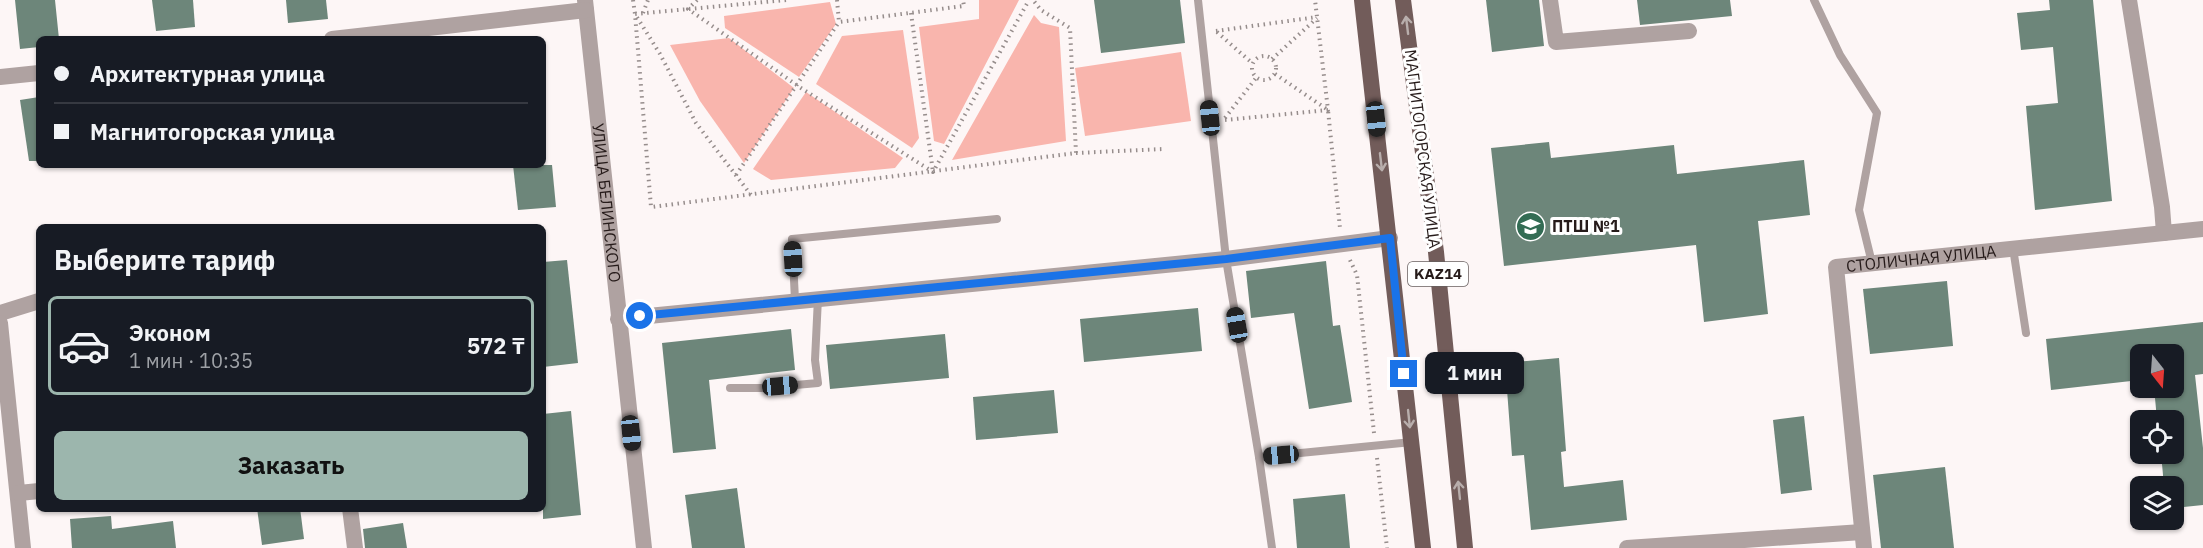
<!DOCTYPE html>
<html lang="ru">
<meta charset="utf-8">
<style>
body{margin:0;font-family:"IBM Plex Sans",sans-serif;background:#20242c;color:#f1f3f6;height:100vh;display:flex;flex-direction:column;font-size:22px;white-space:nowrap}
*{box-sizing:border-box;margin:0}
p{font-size:20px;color:#9ea1a6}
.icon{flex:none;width:33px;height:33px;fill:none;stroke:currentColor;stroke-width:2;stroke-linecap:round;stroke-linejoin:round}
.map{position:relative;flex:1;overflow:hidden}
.drawer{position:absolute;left:36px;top:224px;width:510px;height:288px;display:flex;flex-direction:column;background:#171b24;border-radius:9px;box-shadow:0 2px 4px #0004}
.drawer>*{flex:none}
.top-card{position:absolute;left:36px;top:36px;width:510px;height:132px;border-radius:9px;box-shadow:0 2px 4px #0004;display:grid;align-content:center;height:132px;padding:0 18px;background:#171b24}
.needle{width:39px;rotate:163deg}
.fabs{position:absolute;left:2130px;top:344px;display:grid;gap:12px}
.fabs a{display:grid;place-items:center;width:54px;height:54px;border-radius:9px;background:#171b24;box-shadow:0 2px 4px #0004;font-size:30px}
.end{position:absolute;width:27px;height:27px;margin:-14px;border:8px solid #1a73e8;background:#fff;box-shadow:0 0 0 3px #fff}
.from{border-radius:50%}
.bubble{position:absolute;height:42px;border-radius:9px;background:#171b24;box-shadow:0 2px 4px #0004;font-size:20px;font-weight:800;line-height:42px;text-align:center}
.car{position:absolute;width:18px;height:36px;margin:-18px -9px;border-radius:8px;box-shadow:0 0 4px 2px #0007;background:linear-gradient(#222 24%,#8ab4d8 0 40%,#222 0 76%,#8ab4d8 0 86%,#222 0)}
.top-card b{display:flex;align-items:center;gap:21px;height:57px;font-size:22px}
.top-card b+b{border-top:2px solid #363941}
.top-card i{width:15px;height:15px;background:#f1f3f6}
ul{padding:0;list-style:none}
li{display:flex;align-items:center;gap:18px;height:99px;margin:0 12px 9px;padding:0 6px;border:3px solid transparent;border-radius:9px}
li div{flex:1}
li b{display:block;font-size:22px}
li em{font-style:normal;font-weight:800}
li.on{border-color:#9cb6ad}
li>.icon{width:54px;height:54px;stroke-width:1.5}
h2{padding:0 18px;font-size:27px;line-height:72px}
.cta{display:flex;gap:12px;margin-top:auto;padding:12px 18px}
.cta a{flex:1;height:69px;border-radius:9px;background:#9cb6ad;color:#111;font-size:24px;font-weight:800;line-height:69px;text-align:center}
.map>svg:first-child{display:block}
.green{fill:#f9b5ad}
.building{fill:#6d867a}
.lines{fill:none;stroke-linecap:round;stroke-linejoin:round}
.path{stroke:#968d8c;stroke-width:4;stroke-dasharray:1.5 4.5;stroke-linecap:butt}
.service{stroke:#afa2a1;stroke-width:8}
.minor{stroke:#afa2a1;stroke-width:16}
.primary{stroke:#725c5a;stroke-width:16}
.oneway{stroke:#b8aeac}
.route{stroke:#1a73e8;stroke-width:8}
.labels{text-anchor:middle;stroke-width:6;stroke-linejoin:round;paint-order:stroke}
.shield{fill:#fff;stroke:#675f5f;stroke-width:1.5}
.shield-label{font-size:15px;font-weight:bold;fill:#261b1a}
.street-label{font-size:16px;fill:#261b1a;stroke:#fff}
.poi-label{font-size:16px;font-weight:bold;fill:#261b1a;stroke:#fff;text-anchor:start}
</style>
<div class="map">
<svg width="2203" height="548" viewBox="0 0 2203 548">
<rect width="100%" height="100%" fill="#fdf6f6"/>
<g class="green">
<polygon points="979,0 1019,0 944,144 934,141 919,27 979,19"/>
<polygon points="830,2 836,24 799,77 725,28 724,16"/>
<polygon points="1034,15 1041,23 1059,27 1066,141 952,160"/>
<polygon points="903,30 919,138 912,148 816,84 842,36"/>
<polygon points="729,38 794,88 744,163 700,101 670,45"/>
<polygon points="1181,52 1191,121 1085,136 1075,68"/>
<polygon points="806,92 903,158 895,168 771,180 753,169"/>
</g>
<g class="building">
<polygon points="15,0 55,0 59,39 39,39 39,47 20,49"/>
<polygon points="152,0 193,0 195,27 156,31"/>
<polygon points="286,0 326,0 328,19 288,23"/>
<polygon points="1094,0 1180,0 1185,43 1101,53"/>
<polygon points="1486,0 1539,0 1544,46 1492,52"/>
<polygon points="1637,0 1730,0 1732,16 1640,25"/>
<polygon points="2049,0 2093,0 2112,201 2035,210 2026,106 2058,103 2053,47 2021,50 2017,13 2050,10"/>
<polygon points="39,97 39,161 29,161 20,100"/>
<polygon points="1549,142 1551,158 1674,145 1677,174 1804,160 1810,215 1758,221 1768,314 1704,322 1696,245 1504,266 1491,148"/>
<polygon points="513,165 552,165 556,207 518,210"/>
<polygon points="567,260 578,363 543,367 543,262"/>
<polygon points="1326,261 1333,326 1340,325 1352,402 1309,409 1294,313 1251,318 1246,271"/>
<polygon points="1947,281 1953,346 1870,354 1863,289"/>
<polygon points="1198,308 1202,351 1084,362 1080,319"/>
<polygon points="2203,322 2203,374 2195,375 2203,448 2203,505 2174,508 2174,486 2164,486 2161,453 2174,453 2174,420 2157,420 2154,387 2174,387 2174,354 2140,354 2140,380 2051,390 2046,339"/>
<polygon points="791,329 795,370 709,380 716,449 673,453 662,343"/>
<polygon points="945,334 949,378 830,389 826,345"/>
<polygon points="1559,358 1566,451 1561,452 1564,487 1623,480 1627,520 1531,530 1524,455 1512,456 1505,363"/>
<polygon points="1054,390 1058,433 976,440 973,397"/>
<polygon points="571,411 581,515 543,519 543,414"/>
<polygon points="1804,416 1812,490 1781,494 1773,420"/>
<polygon points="1945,467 1954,548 1881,548 1873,475"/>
<polygon points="737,488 745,548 692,548 685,495"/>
<polygon points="1345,494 1350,548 1297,548 1293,499"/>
<polygon points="257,508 300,508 304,539 262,545"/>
<polygon points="111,516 112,529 173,521 176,548 72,548 70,519"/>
<polygon points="403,523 407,548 365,548 363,529"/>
</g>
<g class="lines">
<g class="path">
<polyline points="633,0 635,14 660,54 696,123 751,195"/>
<polyline points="697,0 688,9 801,88 933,172 1029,0"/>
<polyline points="786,0 635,14 651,207 1076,153 1070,28 1041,10 1033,0"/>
<polyline points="837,0 839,22 964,6 963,0"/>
<polyline points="643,13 648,0"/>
<polyline points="911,13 933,172"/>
<polyline points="1216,31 1317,17"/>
<polyline points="1217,32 1252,63"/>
<circle cx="1264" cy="68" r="12"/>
<polyline points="1272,59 1317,18"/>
<polyline points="1275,74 1328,110 1340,228"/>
<polyline points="1225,118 1256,78"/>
<polyline points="1225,120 1328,110 1315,0"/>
<polyline points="1076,153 1163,149"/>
<polyline points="736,175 839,22"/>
<polyline points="1350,260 1357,275 1374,433"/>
<polyline points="1377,458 1387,548"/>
</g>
<g class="service">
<polyline points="1198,0 1226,259 1259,457"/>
<polyline points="1814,0 1840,55 1877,113 1859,210 1872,263"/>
<polyline points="2013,248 2026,333"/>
<polyline points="795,300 792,239 997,219"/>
<polyline points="730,388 761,388 818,383 815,360 818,298"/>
<polyline points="1272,548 1259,457 1412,442"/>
</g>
<g class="minor">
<path id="s1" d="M 585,0 L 644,548"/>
<polyline points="1550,0 1556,42 1689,31"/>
<polyline points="2129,0 2162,207 2164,233"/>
<polyline points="332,39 586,10"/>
<polyline points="0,77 39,73"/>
<polyline points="0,313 39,301"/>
<polyline points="618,319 1226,259 1390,238"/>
<polyline points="0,323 23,548"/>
<polyline points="19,493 39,491"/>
<polyline points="350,508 355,548"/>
<polyline points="1627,548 1862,532"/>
<path id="s2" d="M 1864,548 L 1836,267 L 2203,229"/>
</g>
<g class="primary">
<polyline points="1362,0 1423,548"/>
<polyline points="1403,0 1436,252 1465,548"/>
</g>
</g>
<defs><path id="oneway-shaft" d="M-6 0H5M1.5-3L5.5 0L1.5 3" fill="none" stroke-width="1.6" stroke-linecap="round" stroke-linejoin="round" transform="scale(1.5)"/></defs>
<g class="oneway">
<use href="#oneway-shaft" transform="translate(1407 25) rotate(-97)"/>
<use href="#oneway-shaft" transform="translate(1381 162) rotate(83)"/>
<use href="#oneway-shaft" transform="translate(1409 419) rotate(84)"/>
<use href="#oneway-shaft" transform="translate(1459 490) rotate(-96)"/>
</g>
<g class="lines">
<polyline class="route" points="640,316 1226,259 1390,238 1404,374"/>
</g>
<defs>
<symbol id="school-disc" viewBox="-11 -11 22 22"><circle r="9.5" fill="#336c54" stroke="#fff"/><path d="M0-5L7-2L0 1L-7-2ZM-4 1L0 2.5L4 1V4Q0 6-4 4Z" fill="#fff"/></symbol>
</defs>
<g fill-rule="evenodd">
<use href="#school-disc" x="1514" y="210" width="33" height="33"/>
</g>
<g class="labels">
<rect class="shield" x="1408" y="262" width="60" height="24" rx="4.5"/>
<g class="shield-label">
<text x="1438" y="279">KAZ14</text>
</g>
<g class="street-label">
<text transform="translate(1423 149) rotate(83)" y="6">МАГНИТОГОРСКАЯ УЛИЦА</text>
<text dy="6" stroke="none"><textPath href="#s1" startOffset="204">УЛИЦА БЕЛИНСКОГО</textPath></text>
<text dy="6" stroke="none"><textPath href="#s2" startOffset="368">СТОЛИЧНАЯ УЛИЦА</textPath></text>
</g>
<g class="poi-label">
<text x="1552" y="232">ПТШ №1</text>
</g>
</g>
</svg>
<div class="fabs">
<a><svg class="needle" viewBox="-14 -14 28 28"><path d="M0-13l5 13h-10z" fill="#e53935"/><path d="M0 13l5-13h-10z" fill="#9ea1a6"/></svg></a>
<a><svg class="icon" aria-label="locate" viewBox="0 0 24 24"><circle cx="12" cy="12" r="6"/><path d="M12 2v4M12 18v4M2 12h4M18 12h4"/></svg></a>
<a><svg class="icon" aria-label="layers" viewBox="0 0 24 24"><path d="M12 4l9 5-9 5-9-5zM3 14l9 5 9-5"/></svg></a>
</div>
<i class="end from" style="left:640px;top:316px"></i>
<i class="end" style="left:1404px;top:374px"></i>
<div class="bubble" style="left:1425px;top:352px;width:99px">1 мин</div>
<i class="car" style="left:1210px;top:118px;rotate:354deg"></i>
<i class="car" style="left:1376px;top:119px;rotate:174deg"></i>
<i class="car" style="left:793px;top:259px;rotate:357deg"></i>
<i class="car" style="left:1237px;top:325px;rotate:350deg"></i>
<i class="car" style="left:780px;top:386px;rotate:85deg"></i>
<i class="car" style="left:631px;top:433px;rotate:174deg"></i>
<i class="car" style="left:1281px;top:455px;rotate:265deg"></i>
<div class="top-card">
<b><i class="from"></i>Архитектурная улица</b>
<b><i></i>Магнитогорская улица</b>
</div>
<section class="drawer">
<h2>Выберите тариф</h2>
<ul>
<li class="on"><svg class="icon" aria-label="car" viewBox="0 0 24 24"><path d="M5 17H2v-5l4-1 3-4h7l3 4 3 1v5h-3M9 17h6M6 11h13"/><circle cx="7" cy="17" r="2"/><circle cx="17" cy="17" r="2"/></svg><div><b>Эконом</b><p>1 мин · 10:35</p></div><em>572 ₸</em></li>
</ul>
<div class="cta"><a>Заказать</a></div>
</section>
</div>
